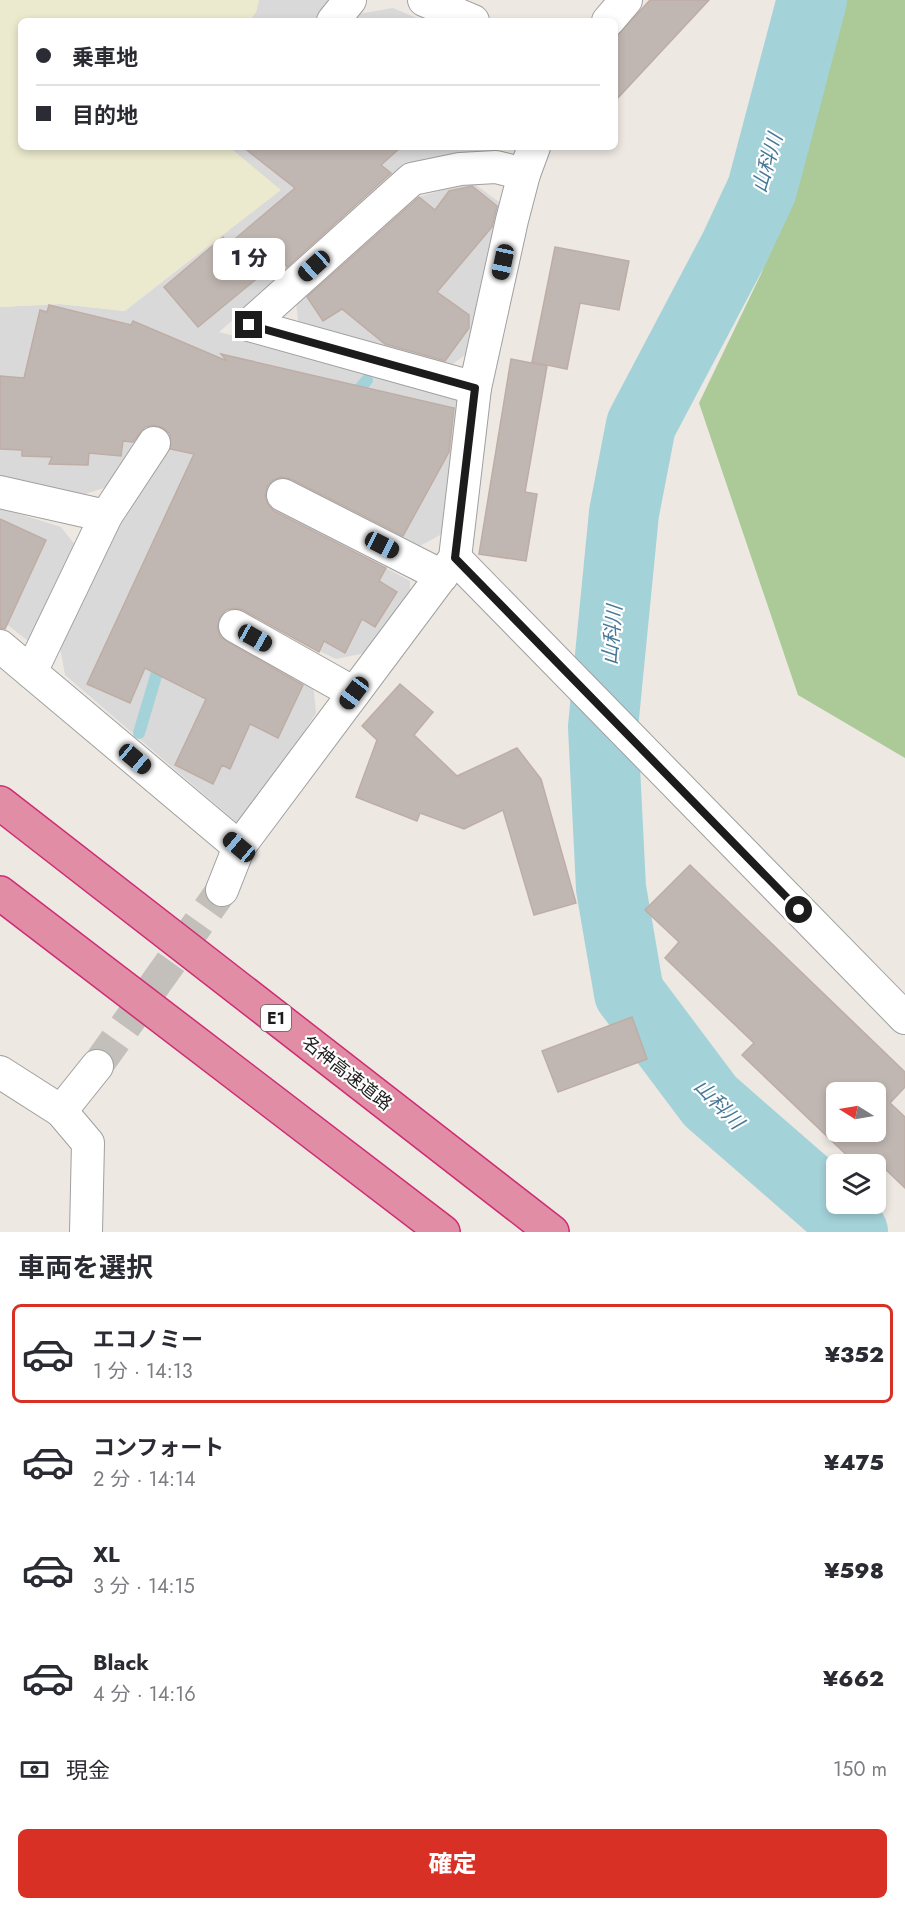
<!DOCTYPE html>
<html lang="ja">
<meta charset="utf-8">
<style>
body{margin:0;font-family:Jost,"Noto Sans JP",sans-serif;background:#f7f7f7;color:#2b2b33;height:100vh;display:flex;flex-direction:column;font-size:22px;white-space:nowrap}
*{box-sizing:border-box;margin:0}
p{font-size:20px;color:#7c7c81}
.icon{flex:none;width:33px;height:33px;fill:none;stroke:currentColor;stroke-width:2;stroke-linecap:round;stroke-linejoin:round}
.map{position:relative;height:1232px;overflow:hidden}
.panel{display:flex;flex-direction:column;background:#fff;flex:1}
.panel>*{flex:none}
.banner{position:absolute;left:18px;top:18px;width:600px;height:132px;border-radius:9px;box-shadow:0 3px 9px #0003;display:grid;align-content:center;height:132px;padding:0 18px;background:#fff}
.needle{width:39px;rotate:281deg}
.controls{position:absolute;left:826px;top:1082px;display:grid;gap:12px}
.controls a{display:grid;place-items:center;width:60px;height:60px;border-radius:9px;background:#fff;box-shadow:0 3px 9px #0003;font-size:30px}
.end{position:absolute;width:27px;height:27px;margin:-14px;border:8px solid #1c1c1c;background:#fff;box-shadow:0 0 0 3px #fff}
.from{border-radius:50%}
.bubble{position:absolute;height:42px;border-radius:9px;background:#fff;box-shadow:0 3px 9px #0003;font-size:20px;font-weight:800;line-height:42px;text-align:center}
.car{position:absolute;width:18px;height:36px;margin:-18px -9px;border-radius:8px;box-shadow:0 0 4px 2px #0007;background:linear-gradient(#222 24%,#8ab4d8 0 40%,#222 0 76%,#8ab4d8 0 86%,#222 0)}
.banner b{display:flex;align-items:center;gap:21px;height:57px;font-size:22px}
.banner b+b{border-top:2px solid #e1e1e2}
.banner i{width:15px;height:15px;background:#2b2b33}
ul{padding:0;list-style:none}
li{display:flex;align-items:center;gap:18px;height:99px;margin:0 12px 9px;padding:0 6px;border:3px solid transparent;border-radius:9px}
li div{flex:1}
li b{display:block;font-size:22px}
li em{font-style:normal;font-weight:800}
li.selected{border-color:#d93025}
li>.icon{width:54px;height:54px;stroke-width:1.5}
h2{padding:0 18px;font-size:27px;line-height:72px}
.pay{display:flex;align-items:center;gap:15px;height:66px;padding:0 18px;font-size:22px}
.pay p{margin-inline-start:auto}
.action{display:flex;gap:12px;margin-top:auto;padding:12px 18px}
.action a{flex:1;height:69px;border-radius:9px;background:#d93025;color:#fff;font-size:24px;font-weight:800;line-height:69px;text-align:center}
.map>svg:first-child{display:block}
.residential{fill:#dad9d9}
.farmland{fill:#ebeace}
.forest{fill:#acca98}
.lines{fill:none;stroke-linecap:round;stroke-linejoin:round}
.stream{stroke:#a4d2d9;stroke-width:12}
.river{stroke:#a4d2d9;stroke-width:70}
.building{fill:#c1b7b2;stroke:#beada5;stroke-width:1.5;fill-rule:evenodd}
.street-tunnel{stroke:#c3bfba;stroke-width:32;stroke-dasharray:32 16;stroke-linecap:butt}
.street-casing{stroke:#a0a0a0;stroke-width:34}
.highway-casing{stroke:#ce2c75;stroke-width:36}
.street{stroke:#fff;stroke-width:32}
.highway{stroke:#e18da5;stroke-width:33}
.route{stroke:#1c1c1c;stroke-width:8}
.labels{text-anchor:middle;stroke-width:4.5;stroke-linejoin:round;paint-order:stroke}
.shield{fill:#fff;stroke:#606060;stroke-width:1.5}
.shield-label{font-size:16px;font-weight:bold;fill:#1c1c1c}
.street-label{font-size:18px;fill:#1c1c1c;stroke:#fff}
.water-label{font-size:20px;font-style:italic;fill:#487897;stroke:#fff}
</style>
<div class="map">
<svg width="905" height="1232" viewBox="0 0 905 1232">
<rect width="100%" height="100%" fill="#ede8e2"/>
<g class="residential">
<polygon points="259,0 330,0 331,2 316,21 249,21 256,12"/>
<polygon points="393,8 424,21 353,21 358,14"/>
<polygon points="229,147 497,147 481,157 390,184 219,332 460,394 442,534 418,547 288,479 276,496 314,529 410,581 410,598 365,653 336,659 239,612 313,682 316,713 248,820 236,822 65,675 59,642 92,570 169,450 147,436 110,486 79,496 0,480 0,307 60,304 125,311 280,190"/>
<polygon points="472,182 503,205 470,351 445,370 299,328 295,294 418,197"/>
<polygon points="0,508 61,527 75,545 36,625 36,647 0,619"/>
</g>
<polygon class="farmland" points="0,0 259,0 256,12 249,21 21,21 21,147 229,147 281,190 124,311 60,304 0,307"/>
<polygon class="forest" points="843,0 905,0 905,758 798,695 699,403 762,272 820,96"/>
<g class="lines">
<g class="stream">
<polyline points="352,398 367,380"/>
<polyline points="257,501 264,491 288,469"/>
<polyline points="139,733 161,659"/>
</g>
<polyline class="river" points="812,0 762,189 735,247 641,425 624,513 603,727 611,888 629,993 710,1101 843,1217 853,1232"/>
</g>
<g class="building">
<polygon points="650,0 709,0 615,101 615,38"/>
<polygon points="243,147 401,147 381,165 391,173 287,267 282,258 198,327 164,287 223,237 229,244 295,188"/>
<polygon points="472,186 497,206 492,227 437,292 469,315 469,328 445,361 385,344 342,309 323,321 307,297 419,197 435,210 449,191"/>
<polygon points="555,247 629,261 619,310 580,303 567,369 532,362"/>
<polygon points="49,305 131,325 133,321 227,361 221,354 454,408 449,452 403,536 291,479 281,477 273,480 267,486 265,497 268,504 274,511 386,568 379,581 397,592 375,627 362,619 345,653 324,641 319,652 243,610 235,608 226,610 220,617 217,627 220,636 226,641 303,685 278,738 250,724 230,769 222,765 213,784 175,765 206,699 145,668 130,703 87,684 194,454 170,449 170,434 163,428 154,425 145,427 133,442 123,441 121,456 89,453 88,465 49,464 52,457 22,456 22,450 0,449 0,376 24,378 40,310 47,312"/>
<polygon points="511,359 547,366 525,492 537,494 526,561 479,554"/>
<polygon points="0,519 46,540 5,629 0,628"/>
<polygon points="400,684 433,712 414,735 457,776 517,748 541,779 576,903 534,915 503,810 464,829 420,813 417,821 356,797 377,740 362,726"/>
<path d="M 690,865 L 905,1072 L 905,1087 L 890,1103 L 905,1117 L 905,1188 L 880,1164 L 856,1164 L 742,1055 L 754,1043 L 665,958 L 679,942 L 645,910 ZM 837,1092 L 876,1092 L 876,1131 L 837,1131 Z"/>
<polygon points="632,1017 647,1059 558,1092 542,1051"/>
</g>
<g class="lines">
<polyline class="street-tunnel" points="97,1066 222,890"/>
<defs>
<g id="street">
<polyline points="424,0 473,21"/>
<polyline points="333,21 350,0"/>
<polyline points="608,21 626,0"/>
<polyline points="475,388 249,325 412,179 460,169 496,167 524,174"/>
<polyline points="0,492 106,516"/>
<polyline points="283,495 442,576"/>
<polyline points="455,558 905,1018"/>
<polyline points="235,626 354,693"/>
<polyline points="0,646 239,847"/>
<polyline points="31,672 106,516 154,443"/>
<polyline points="222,890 239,847 455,558 475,388 512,220 524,174 534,147"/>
<polyline points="0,1072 61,1111"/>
<polyline points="86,1232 88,1143 61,1111 97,1066"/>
</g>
<g id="highway">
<polyline points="0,803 552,1232"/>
<polyline points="0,893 443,1232"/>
</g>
</defs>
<use href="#street" class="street-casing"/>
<use href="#highway" class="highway-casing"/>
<use href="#street" class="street"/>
<use href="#highway" class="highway"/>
</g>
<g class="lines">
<polyline class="route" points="249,325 475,388 455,558 799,910"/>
</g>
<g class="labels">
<rect class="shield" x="261" y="1005" width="30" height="26" rx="4.5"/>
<g class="shield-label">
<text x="276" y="1024">E1</text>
</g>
<g class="street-label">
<text transform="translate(347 1073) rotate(38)" y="6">名神高速道路</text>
</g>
<g class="water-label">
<text transform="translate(767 163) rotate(-73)" y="7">山科川</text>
<text transform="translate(612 635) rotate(-85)" y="7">山科川</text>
<text transform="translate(719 1104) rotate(46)" y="7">山科川</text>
</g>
</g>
</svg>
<div class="controls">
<a><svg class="needle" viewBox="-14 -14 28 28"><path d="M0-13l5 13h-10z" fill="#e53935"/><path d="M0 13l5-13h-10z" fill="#7c7c81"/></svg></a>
<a><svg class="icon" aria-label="layers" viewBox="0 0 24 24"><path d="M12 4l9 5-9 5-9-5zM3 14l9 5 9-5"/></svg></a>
</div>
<i class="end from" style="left:799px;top:910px"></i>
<i class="end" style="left:249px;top:325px"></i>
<div class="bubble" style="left:213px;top:238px;width:72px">1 分</div>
<i class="car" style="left:503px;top:262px;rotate:192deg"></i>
<i class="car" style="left:314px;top:266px;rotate:228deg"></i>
<i class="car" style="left:382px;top:545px;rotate:117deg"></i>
<i class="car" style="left:255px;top:638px;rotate:119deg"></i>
<i class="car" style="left:354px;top:693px;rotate:217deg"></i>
<i class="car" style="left:135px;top:759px;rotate:130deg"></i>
<i class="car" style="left:239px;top:847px;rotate:310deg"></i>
<div class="banner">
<b><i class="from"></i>乗車地</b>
<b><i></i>目的地</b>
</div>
</div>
<section class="panel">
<h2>車両を選択</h2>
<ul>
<li class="selected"><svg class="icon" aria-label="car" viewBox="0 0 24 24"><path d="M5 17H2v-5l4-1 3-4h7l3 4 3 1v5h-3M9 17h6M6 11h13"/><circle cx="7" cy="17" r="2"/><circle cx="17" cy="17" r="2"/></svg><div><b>エコノミー</b><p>1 分 · 14:13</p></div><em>¥352</em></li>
<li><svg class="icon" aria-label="car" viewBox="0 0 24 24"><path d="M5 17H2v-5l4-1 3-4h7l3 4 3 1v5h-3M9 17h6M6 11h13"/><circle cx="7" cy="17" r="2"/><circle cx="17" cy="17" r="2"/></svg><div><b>コンフォート</b><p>2 分 · 14:14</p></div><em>¥475</em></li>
<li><svg class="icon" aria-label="car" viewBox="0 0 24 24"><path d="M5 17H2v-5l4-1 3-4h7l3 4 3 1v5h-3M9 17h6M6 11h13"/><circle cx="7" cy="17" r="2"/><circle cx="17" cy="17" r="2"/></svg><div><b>XL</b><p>3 分 · 14:15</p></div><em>¥598</em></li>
<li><svg class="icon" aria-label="car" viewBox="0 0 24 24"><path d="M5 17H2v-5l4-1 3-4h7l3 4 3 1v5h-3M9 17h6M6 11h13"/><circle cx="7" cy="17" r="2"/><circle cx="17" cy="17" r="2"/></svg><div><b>Black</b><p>4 分 · 14:16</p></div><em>¥662</em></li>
</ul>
<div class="pay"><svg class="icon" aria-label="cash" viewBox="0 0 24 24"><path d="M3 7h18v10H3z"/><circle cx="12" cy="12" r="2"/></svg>現金<p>150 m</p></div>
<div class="action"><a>確定</a></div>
</section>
